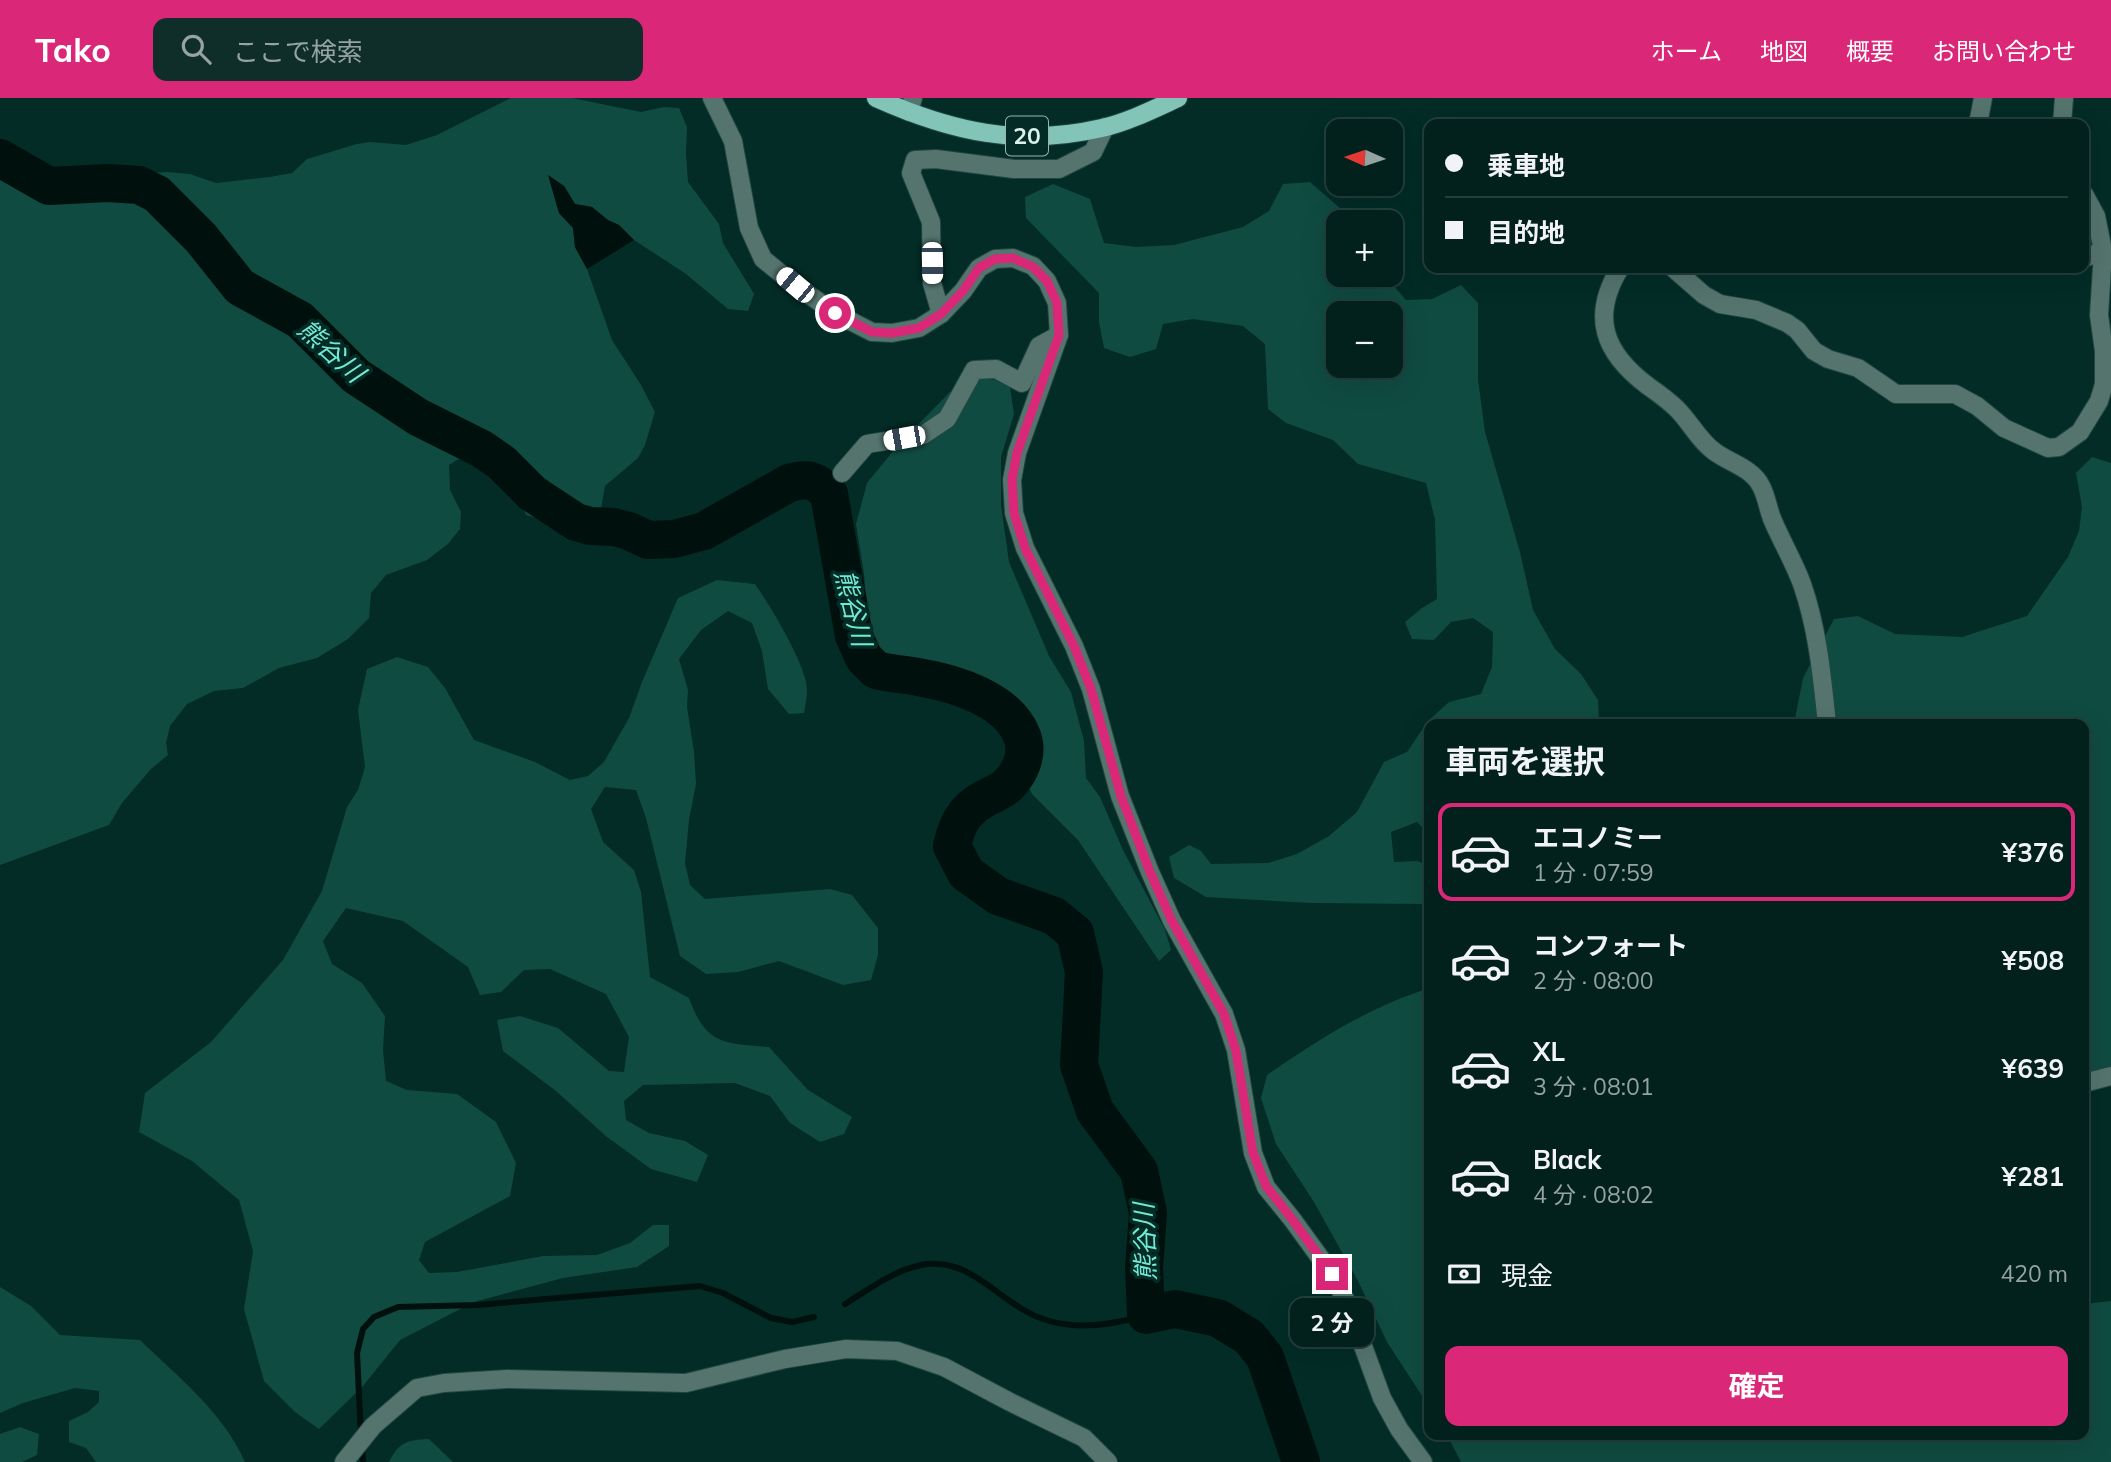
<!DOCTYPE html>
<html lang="ja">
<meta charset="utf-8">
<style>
body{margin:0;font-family:Mulish,"Noto Sans JP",sans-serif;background:#102e29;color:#f1f3f6;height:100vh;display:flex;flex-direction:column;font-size:26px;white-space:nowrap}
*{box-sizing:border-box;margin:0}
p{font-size:23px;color:#96a3a3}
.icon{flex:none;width:38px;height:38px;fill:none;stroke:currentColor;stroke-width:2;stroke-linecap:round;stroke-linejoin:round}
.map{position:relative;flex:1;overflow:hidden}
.side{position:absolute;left:1424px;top:621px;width:665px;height:721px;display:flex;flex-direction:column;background:#02211c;border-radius:14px;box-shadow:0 7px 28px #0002,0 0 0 2px #233e3b}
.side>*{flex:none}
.hud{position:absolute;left:1424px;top:21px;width:665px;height:154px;border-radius:14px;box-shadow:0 7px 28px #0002,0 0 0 2px #233e3b;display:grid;align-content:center;height:154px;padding:0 21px;background:#02211c}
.needle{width:46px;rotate:273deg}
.buttons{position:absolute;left:1326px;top:21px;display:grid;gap:14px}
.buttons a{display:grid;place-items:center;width:77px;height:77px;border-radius:14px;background:#02211c;box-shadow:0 7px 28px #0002,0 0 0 2px #233e3b;font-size:35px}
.end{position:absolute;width:32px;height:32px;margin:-16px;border:9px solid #db2777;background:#fff;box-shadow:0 0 0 4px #fff}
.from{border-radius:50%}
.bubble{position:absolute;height:49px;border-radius:14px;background:#02211c;box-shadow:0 7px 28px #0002,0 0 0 2px #233e3b;font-size:23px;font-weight:700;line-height:49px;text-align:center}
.car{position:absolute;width:21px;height:42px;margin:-21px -10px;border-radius:9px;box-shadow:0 0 5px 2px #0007;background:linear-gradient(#fff 24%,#345 0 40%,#fff 0 76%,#345 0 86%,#fff 0)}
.hud b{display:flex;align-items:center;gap:24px;height:66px;font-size:26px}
.hud b+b{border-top:2px solid #233e3b}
.hud i{width:18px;height:18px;background:#f1f3f6}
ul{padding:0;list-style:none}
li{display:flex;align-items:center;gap:21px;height:98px;margin:0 14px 10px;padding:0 7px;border:4px solid transparent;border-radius:14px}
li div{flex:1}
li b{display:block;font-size:26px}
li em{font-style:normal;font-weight:700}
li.active{border-color:#db2777}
li>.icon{width:63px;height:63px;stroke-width:1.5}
h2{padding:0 21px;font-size:32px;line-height:84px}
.pay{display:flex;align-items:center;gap:18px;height:77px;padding:0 21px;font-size:26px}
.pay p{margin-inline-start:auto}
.button{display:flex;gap:14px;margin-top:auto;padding:14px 21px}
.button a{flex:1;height:80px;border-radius:14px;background:#db2777;color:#fff;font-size:28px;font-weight:700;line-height:80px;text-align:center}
header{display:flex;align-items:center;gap:42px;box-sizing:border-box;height:98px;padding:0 35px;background:#db2777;color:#fff}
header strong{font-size:33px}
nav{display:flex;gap:38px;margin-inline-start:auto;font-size:24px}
.search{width:490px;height:63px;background:#102e29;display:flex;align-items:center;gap:18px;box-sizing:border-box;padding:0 24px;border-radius:14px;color:#96a3a3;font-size:26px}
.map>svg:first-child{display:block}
.green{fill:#104b42;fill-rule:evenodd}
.water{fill:#00100c}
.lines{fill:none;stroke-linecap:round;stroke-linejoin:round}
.stream{stroke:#00100c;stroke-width:6}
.river{stroke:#00100c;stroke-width:38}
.minor-casing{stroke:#214742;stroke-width:20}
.major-casing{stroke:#214742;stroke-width:20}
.minor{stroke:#55746e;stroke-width:18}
.major{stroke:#82c5b8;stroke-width:18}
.route{stroke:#db2777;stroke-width:9}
.labels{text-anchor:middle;stroke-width:7;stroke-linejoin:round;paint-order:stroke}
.shield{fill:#032c26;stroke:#9ab5b0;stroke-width:2}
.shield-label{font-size:23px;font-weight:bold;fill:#dbf0eb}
.water-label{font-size:26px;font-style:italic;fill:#71e9d4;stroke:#032c26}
</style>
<header>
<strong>Tako</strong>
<div class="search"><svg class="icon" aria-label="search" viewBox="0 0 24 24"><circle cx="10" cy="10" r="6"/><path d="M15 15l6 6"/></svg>ここで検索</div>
<nav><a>ホーム</a><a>地図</a><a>概要</a><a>お問い合わせ</a></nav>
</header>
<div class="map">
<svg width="2111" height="1364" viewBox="0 0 2111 1364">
<rect width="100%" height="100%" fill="#032c26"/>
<g class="green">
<polygon points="511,0 572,0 641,14 664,9 679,10 687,29 686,56 688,84 719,126 723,145 754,196 748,213 728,211 686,176 634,142 619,127 608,123 592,109 575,106 564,88 549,78 559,115 573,130 575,149 587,171 612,242 641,287 655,314 645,347 638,360 605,388 601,411 593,428 562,427 526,417 511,377 483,357 465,357 449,367 450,392 461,414 460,431 448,446 427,462 386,477 371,495 369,520 348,541 317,560 279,570 243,590 214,593 187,606 170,628 166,645 168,657 151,671 122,705 109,727 0,767 0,77 34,85 74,80 167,74 190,76 216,85 270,79 292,75 307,61 357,46 370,44 406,47 437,37"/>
<path d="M 1310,84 L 1356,124 L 1339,124 L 1339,177 L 1386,177 L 1392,186 L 1406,202 L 1432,201 L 1461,187 L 1478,205 L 1478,281 L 1485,334 L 1520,454 L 1533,512 L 1555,551 L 1581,576 L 1598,602 L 1599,626 L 1430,626 L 1430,737 L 1417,724 L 1391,734 L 1394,764 L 1417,763 L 1430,768 L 1425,806 L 1311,805 L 1206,799 L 1174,780 L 1169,759 L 1189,747 L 1201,753 L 1211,766 L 1268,765 L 1297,756 L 1329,738 L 1357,714 L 1384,664 L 1407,654 L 1428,623 L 1449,604 L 1481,596 L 1492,569 L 1493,534 L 1473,520 L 1451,524 L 1434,542 L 1412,541 L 1405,524 L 1422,510 L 1437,501 L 1435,422 L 1426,385 L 1358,366 L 1333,342 L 1286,325 L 1268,311 L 1265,246 L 1243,228 L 1193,221 L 1163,226 L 1156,251 L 1130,259 L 1104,250 L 1099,224 L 1099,195 L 1026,120 L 1025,99 L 1053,86 L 1090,101 L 1104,145 L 1136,149 L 1174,147 L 1243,129 L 1269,113 L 1283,86 ZM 1391,215 L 1391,268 L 1339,268 L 1339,215 Z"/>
<polygon points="975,279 997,282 1010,289 1014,316 1001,359 1001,407 1009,464 1049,558 1071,594 1084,643 1086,680 1100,699 1123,752 1165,832 1171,852 1159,863 1078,742 1032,696 1012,649 993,620 946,589 888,566 869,538 864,476 856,426 867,385 899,346 950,294"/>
<polygon points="2092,359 2111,365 2111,985 2084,982 2084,626 1794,626 1803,580 1834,521 1858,518 1895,536 1962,539 2027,518 2068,459 2079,433 2082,409 2076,375"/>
<path d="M 717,482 L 755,486 C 769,506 808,569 807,593 C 807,600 805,608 804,615 L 789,616 L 768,591 L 762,553 L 752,525 L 728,513 L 701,532 L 679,561 L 688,592 L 687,609 L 694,654 L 696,686 L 689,722 L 685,765 L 690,787 L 705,801 L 830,791 L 852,797 L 878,830 L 878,857 L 871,882 L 843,887 L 779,863 L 738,874 L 706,876 L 680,858 L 646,720 L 636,692 L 605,689 L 591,711 L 603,744 L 634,772 L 641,794 L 650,879 L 689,900 C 706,947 723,945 769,949 L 808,992 L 852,1019 L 844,1036 L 820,1044 L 790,1025 L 770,998 L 735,985 L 643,987 L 624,1003 L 626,1022 L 649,1035 L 685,1043 L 708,1057 L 697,1084 L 651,1071 L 607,1039 L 556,993 L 503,953 L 497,922 L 520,918 L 558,930 L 609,973 L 624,974 L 629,939 L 606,896 L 550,871 L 524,872 L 501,894 L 480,897 L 468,869 L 403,823 L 346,810 L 323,843 L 332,866 L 362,885 L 385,918 L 383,952 L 386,983 L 407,992 L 457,996 L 496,1024 L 516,1065 L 510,1098 L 425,1144 L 419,1162 L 429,1175 L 457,1174 L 543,1158 L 597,1157 L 630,1145 L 653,1127 L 669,1127 L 669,1148 L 637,1169 L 563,1180 L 474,1204 L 400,1242 L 363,1288 L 319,1331 L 295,1314 L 264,1283 L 244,1211 L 253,1153 L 239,1102 L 192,1063 L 139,1034 L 145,995 L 211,944 L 283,862 L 322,793 L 347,709 L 358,692 L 365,669 L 358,612 L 367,571 L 397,559 L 428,569 L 445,590 L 474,642 L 535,664 L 570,682 L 588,678 L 604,664 L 629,620 L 642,584 L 678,500 Z"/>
<path d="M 1430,890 L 1430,1310 L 1387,1244 L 1358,1183 L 1314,1104 L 1276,1046 L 1261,1000 L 1267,977 C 1319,941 1369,909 1430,890 Z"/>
<path d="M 0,1189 L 31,1208 L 60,1237 L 140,1242 C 178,1279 223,1314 245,1364 L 96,1364 L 86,1350 L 69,1344 L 69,1323 L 88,1314 L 99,1304 L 99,1293 L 75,1290 L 23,1305 L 0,1315 Z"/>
<polygon points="2111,1203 2111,1364 1461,1364 1447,1337 2084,1337 2084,1206"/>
<polygon points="20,1329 39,1336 37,1357 22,1364 0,1364 0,1336"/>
<path d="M 429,1341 L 453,1364 L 389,1364 C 399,1344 407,1342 429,1341 Z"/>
</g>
<polygon class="water" points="548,77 564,88 575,106 592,109 608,122 619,127 634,142 587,171 575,149 573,130 559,115"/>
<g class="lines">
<g class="stream">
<path d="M 845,1206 C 869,1191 893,1173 921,1167 C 964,1159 990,1192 1022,1211 C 1061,1235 1105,1229 1146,1217"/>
<polyline points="361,1338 357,1255 363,1231 374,1219 398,1209 477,1207 700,1188 723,1195 771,1220 792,1224 814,1219"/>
<polyline points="362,1348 363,1364"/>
</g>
<path class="river" d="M 0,60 L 49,88 L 107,85 L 139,87 L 157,96 L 201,140 L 240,189 L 300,222 L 356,278 L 418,319 L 482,351 L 502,365 L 532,395 L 576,424 L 590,428 L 614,429 L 629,433 L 648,442 L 674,441 L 704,433 L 789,385 C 810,380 814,381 829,396 L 854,538 L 864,560 L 876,572 C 890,576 904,576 918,579 C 954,585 1008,601 1022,638 C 1029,656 1020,675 1008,687 C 1002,693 992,697 984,701 C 964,712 957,726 952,748 L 966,775 L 998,798 L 1054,818 L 1075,835 L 1084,874 L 1079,967 L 1095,1013 L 1139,1073 L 1148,1115 L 1144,1170 L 1146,1217 L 1175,1211 L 1218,1220 L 1249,1239 L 1265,1259 L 1301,1364"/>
<defs>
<g id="minor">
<polyline points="712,0 733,43 749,130 763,161 795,187 835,215 872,234 892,235 919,230 941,216 963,193 979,170 995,161 1013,160 1033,168 1047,183 1057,205 1059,237 1017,355 1012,382 1014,415 1025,450 1074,548 1091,591 1120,698 1150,774 1172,823 1224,916 1236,952 1253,1055 1266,1089 1292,1121 1332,1176 1348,1207 1382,1300 1399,1331 1423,1364"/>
<polyline points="909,14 913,0"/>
<polyline points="1978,26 1983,0"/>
<polyline points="2062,26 2064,0"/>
<polyline points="2084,96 2096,118 2103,153 2084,160"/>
<path d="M 1620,170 C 1590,219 1604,255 1648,288 C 1658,295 1668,302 1677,311 C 1691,325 1699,343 1715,354 C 1730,365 1752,370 1761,388 C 1767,399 1768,412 1773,423 C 1782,444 1794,464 1802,486 C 1818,532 1822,579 1827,626"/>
<polyline points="1673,170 1704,197 1720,206 1756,212 1787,225 1797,232 1814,253 1828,261 1858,270 1896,296 1955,296 1977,308 2004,330 2048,350 2059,349 2080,334 2099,303 2104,286 2104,253 2099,217 2103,153"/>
<polyline points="941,216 932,185 931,124 911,75 915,62 936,61 1014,71 1059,71 1093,54 1105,29"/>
<polyline points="842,375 867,346 923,337 947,321 974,272 996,271 1022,285 1039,248 1059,237"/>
<polyline points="2084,985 2111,978"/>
<polyline points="344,1364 373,1328 417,1290 444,1285 507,1281 686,1285 785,1261 846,1251 897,1253 944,1269 1010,1304 1084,1340 1108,1364"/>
</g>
<path id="major" d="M 876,0 C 952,34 1019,49 1102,30 C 1128,24 1154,11 1178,0"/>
</defs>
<use href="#minor" class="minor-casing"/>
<use href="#major" class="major-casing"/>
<use href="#minor" class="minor"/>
<use href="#major" class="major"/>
</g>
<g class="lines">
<polyline class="route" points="835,215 872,234 892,235 919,230 941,216 963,193 979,170 995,161 1013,160 1033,169 1047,183 1057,205 1059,237 1017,355 1012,382 1014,415 1025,450 1074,548 1091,591 1121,698 1150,774 1172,823 1224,916 1236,953 1253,1055 1266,1088 1292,1121 1332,1176"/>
</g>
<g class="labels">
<rect class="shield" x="1006" y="18.5" width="42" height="39" rx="5"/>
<g class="shield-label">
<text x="1027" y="46">20</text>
</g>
<g class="water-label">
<text transform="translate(331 253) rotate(42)" y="9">熊谷川</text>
<text transform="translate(853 510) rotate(76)" y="9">熊谷川</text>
<text transform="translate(1145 1144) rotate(-92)" y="9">熊谷川</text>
</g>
</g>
</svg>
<div class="buttons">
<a><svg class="needle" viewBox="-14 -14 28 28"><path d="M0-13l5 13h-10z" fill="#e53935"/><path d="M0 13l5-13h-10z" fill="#96a3a3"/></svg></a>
<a>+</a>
<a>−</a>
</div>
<i class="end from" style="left:835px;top:215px"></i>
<i class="end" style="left:1332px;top:1176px"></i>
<div class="bubble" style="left:1290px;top:1200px;width:84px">2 分</div>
<i class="car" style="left:932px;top:165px;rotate:179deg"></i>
<i class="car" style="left:795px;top:187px;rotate:310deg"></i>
<i class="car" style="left:904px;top:340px;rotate:260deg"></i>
<div class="hud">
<b><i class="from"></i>乗車地</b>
<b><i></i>目的地</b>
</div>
<section class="side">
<h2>車両を選択</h2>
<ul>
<li class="active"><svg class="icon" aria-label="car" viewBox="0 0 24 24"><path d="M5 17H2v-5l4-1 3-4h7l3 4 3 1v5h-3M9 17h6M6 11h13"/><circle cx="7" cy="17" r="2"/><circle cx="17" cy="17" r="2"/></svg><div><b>エコノミー</b><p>1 分 · 07:59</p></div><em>¥376</em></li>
<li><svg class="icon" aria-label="car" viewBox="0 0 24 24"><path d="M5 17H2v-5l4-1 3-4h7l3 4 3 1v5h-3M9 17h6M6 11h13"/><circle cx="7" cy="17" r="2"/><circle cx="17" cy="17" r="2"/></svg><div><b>コンフォート</b><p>2 分 · 08:00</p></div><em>¥508</em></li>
<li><svg class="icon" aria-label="car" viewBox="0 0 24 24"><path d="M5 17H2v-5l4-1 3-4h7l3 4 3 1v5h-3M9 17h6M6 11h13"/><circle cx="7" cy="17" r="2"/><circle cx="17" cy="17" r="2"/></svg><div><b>XL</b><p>3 分 · 08:01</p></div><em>¥639</em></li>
<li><svg class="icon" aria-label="car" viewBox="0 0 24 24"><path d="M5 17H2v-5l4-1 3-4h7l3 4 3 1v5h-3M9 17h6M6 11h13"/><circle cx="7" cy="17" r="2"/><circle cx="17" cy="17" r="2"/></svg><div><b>Black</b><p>4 分 · 08:02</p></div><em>¥281</em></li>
</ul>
<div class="pay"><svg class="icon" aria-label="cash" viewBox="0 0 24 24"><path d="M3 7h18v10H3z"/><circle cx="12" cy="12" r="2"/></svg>現金<p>420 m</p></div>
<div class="button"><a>確定</a></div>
</section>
</div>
